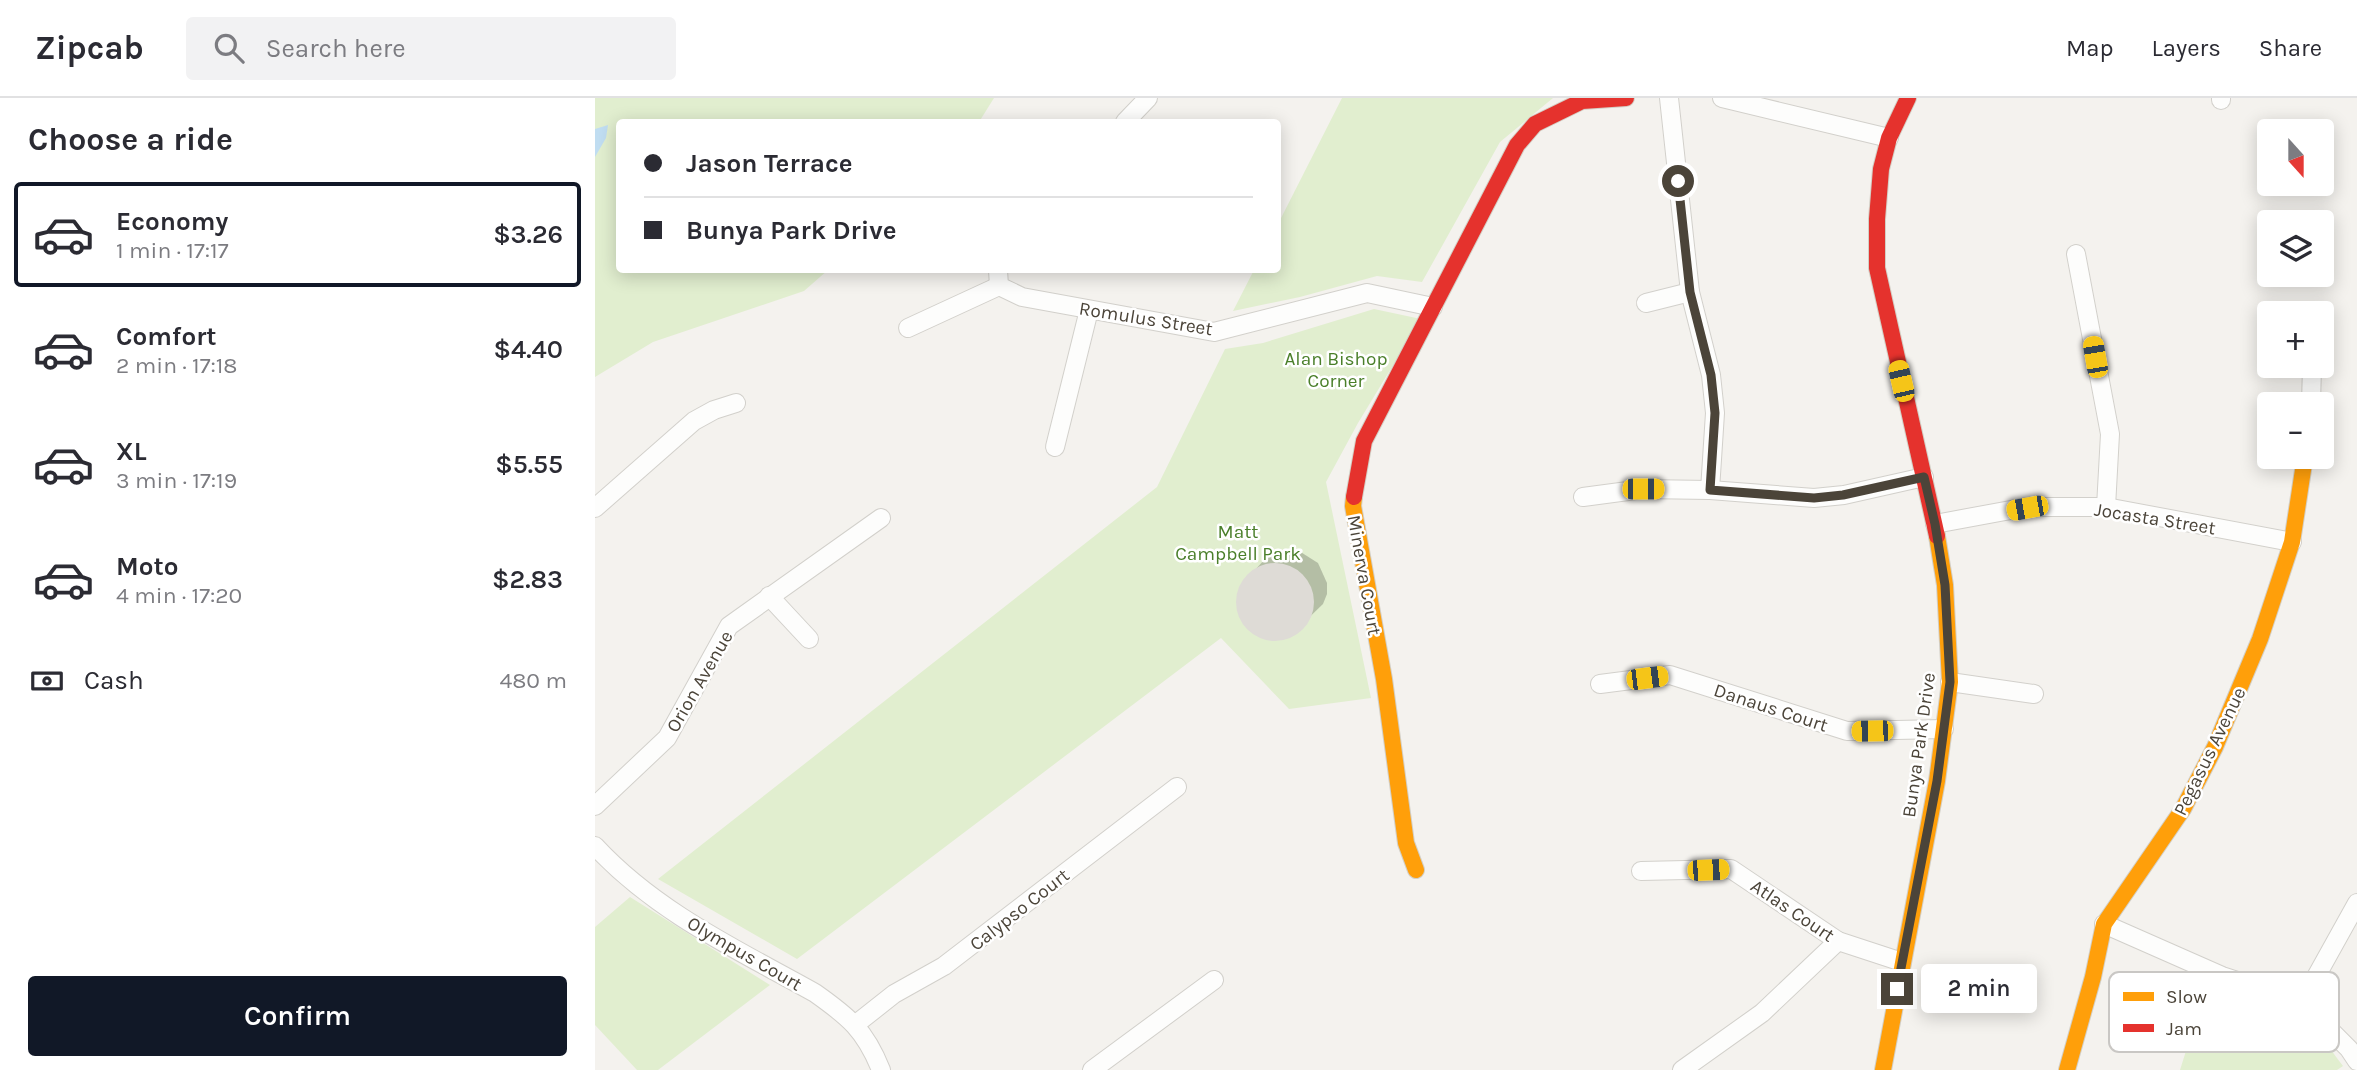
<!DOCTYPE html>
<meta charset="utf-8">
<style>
body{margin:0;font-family:Karla,sans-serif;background:#f2f2f3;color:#2b2b33;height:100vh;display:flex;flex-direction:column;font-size:26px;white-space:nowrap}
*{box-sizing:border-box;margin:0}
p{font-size:23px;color:#7c7c81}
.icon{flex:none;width:38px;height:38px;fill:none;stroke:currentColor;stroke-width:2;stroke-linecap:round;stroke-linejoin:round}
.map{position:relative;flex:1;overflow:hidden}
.side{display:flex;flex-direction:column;background:#fff;width:595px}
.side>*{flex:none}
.hud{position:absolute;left:21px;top:21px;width:665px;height:154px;border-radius:7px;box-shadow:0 4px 18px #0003;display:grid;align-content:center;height:154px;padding:0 28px;background:#fff}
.needle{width:46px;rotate:159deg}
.tools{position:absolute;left:1662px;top:21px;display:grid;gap:14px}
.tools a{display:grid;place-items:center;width:77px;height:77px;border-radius:7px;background:#fff;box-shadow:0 4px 18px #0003;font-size:35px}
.end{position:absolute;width:32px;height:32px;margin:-16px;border:9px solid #4b4439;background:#fff;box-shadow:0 0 0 4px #fff}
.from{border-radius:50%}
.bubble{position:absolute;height:49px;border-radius:7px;background:#fff;box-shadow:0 4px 18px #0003;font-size:23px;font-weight:600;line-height:49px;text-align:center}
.car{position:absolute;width:21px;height:42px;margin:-21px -10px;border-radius:9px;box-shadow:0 0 5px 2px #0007;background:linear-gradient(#f5c518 24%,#345 0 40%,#f5c518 0 76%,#345 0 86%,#f5c518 0)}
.hud b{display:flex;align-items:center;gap:24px;height:66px;font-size:26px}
.hud b+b{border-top:2px solid #e1e1e2}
.hud i{width:18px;height:18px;background:#2b2b33}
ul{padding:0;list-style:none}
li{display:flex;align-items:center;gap:21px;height:105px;margin:0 14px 10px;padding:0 14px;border:4px solid transparent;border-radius:7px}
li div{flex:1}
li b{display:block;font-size:26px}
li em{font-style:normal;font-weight:600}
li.selected{border-color:#111827}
li>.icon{width:63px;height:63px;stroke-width:1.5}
h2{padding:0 28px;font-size:32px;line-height:84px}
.pay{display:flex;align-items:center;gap:18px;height:77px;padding:0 28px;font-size:26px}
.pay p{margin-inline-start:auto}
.primary-button{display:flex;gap:14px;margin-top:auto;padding:14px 28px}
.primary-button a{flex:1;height:80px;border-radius:7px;background:#111827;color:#fff;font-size:28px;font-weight:600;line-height:80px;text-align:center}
header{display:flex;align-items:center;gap:42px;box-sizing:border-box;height:98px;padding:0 35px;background:#fff;border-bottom:2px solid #e1e1e2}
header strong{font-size:33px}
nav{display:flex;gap:38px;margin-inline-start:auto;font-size:24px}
.search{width:490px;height:63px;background:#f2f2f3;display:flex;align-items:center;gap:18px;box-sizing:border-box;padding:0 24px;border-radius:7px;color:#7c7c81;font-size:26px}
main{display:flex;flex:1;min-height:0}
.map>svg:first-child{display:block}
.green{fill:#e1eecf}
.water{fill:#c0ddf1}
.shadow{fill:#0003}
.building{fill:#dedbd6}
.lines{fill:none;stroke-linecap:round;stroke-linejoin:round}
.street-casing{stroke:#d2d0cb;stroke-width:20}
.slow-casing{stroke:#d3cfc5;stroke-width:18}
.jam-casing{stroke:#d3cfc5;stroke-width:18}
.street{stroke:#fdfdfc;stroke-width:18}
.slow{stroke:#ff9f0a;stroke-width:16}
.jam{stroke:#e5322d;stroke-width:16}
.route{stroke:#4b4439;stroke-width:9}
.labels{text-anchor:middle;stroke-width:5;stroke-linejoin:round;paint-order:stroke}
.street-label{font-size:19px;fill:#4b4439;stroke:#fff}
.park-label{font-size:19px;fill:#4a7f2a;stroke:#fff}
.key{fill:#fff;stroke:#c9c7c4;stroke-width:2}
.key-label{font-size:19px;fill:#4b4439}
</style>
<header>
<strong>Zipcab</strong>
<div class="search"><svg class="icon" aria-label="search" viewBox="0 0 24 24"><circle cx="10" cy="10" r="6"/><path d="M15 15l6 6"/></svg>Search here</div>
<nav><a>Map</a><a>Layers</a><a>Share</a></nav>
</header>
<main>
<section class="side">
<h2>Choose a ride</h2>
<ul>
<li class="selected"><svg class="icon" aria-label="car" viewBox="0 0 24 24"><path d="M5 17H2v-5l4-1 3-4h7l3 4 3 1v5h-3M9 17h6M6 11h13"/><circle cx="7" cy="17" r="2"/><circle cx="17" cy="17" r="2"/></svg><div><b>Economy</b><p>1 min · 17:17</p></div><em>$3.26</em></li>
<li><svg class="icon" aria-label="car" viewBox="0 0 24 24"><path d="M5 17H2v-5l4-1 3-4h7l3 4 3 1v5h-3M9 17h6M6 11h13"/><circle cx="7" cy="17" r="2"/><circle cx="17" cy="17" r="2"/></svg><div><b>Comfort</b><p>2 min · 17:18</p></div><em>$4.40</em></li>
<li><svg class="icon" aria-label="car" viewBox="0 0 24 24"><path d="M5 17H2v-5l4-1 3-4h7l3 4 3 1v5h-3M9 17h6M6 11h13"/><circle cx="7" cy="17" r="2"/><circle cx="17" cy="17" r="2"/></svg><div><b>XL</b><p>3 min · 17:19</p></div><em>$5.55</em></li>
<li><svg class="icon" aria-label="car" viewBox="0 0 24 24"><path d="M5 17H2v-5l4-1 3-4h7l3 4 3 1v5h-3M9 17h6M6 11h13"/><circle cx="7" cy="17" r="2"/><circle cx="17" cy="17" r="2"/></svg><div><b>Moto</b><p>4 min · 17:20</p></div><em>$2.83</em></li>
</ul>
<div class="pay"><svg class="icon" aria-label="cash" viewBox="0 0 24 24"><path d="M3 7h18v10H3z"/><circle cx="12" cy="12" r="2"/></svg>Cash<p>480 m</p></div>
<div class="primary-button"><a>Confirm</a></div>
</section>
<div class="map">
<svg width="1762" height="972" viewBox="0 0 1762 972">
<rect width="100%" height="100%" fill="#f4f2ee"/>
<g class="green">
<polygon points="0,0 399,0 384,24 24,24 24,172 233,172 209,193 58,244 0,279"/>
<polygon points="747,0 958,0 905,44 827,184 782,178 705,199 638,213 659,172 682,172 683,126"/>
<polygon points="779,211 826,221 763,325 731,384 776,600 694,611 626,540 202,861 63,781 562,389 630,251 668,245"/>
<polygon points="35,799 175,887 63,972 42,972 0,927 0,829"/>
<path d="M 1612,886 C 1650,894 1687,901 1717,929 C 1728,940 1738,955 1748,968 L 1742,972 L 1585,972 Z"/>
</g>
<polygon class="water" points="13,27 11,40 0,59 0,31"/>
<polygon class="shadow" points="692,452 704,453 723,465 732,485 732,496 728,506 696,537 686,541 674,541 663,537 653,530 646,521 643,509 643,497 647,486 670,461 680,455"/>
<circle class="building" cx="680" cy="504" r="39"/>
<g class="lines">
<defs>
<g id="street">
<polyline points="1074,0 1095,194 1116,277 1120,315 1115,392"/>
<polyline points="1127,0 1294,40"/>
<polyline points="1626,0 1626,2"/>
<polyline points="530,24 553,0"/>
<polyline points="1481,156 1515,336 1511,409"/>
<polyline points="403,172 404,188 427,199 619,234 772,195 838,209"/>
<polyline points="1051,205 1095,194"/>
<polyline points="313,230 404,188"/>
<polyline points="1716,306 1717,268"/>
<polyline points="460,349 494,212"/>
<polyline points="988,399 1048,391 1115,392 1219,400 1249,397 1329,379"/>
<polyline points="0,410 99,323 119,312 141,305"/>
<polyline points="1340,426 1432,409 1511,409 1697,444"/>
<polyline points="174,498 214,541"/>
<polyline points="1355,584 1439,596"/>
<polyline points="1005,586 1075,577 1252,633 1349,631"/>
<polyline points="0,708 72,640 134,528 286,420"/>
<path d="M 0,748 C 61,814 143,852 220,895 C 254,919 270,932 286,972"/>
<polyline points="1046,773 1136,771 1243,843 1307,864"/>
<polyline points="1509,826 1627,878 1707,904 1754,951 1762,963"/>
<polyline points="1707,904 1762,805"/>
<polyline points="261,926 299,896 349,868 582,689"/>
<polyline points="497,972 619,882"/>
<polyline points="1087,972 1167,915 1243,843"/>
</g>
<g id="slow">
<polyline points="759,399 758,408 789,581 811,745 821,772"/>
<polyline points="1288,972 1342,683 1355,584 1350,487 1342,438"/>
<polyline points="1472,972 1498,879 1509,826 1588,711 1620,649 1665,541 1697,444 1710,359"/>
</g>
<g id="jam">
<polyline points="1313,0 1294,40 1286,71 1282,121 1282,170 1342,438"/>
<polyline points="759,399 769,343 922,47 940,26 987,3 1031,0"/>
</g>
</defs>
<use href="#street" class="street-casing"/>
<use href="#slow" class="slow-casing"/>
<use href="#jam" class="jam-casing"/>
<use href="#street" class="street"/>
<use href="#slow" class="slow"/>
<use href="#jam" class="jam"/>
</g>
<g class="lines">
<polyline class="route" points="1083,83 1095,194 1116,277 1120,315 1115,392 1219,400 1248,397 1329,379 1340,426 1350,487 1355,584 1342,683 1302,891"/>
</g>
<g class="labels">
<g class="street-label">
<text transform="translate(551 220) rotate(9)" y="7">Romulus Street</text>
<text transform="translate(1560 420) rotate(9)" y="7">Jocasta Street</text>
<text transform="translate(770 477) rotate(80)" y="7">Minerva Court</text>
<text transform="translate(104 583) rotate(-60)" y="7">Orion Avenue</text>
<text transform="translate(1176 609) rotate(18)" y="7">Danaus Court</text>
<text transform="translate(1323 647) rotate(-82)" y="7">Bunya Park Drive</text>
<text transform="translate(1614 653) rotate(-64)" y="7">Pegasus Avenue</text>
<text transform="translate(424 811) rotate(-38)" y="7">Calypso Court</text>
<text transform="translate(1198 812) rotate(34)" y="7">Atlas Court</text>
<text transform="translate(150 855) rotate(30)" y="7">Olympus Court</text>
</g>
<g class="park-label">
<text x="741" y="267">Alan Bishop<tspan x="741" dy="22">Corner</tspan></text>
<text x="643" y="440">Matt<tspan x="643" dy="22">Campbell Park</tspan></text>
</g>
</g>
<rect x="1514" y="874" width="230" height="80" rx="10" class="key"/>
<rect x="1528" y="894" width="31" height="9" fill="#ff9f0a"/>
<rect x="1528" y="926" width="31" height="8" fill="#e5322d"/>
<g class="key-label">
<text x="1571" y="905">Slow</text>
<text x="1571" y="937">Jam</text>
</g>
</svg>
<div class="tools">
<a><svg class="needle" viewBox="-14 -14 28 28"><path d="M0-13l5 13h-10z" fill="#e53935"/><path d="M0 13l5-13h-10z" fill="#7c7c81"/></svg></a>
<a><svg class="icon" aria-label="layers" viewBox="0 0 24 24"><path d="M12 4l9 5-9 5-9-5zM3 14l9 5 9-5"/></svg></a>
<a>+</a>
<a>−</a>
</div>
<i class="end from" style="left:1083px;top:83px"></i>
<i class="end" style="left:1302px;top:891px"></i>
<div class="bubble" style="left:1326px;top:866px;width:116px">2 min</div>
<i class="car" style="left:1500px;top:259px;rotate:350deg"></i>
<i class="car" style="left:1306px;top:283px;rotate:347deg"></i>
<i class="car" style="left:1048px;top:391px;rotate:90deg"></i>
<i class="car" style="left:1432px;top:410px;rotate:260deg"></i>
<i class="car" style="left:1052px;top:580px;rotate:83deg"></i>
<i class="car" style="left:1277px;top:633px;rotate:269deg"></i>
<i class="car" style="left:1113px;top:772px;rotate:88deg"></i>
<div class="hud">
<b><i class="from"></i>Jason Terrace</b>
<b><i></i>Bunya Park Drive</b>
</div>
</div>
</main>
